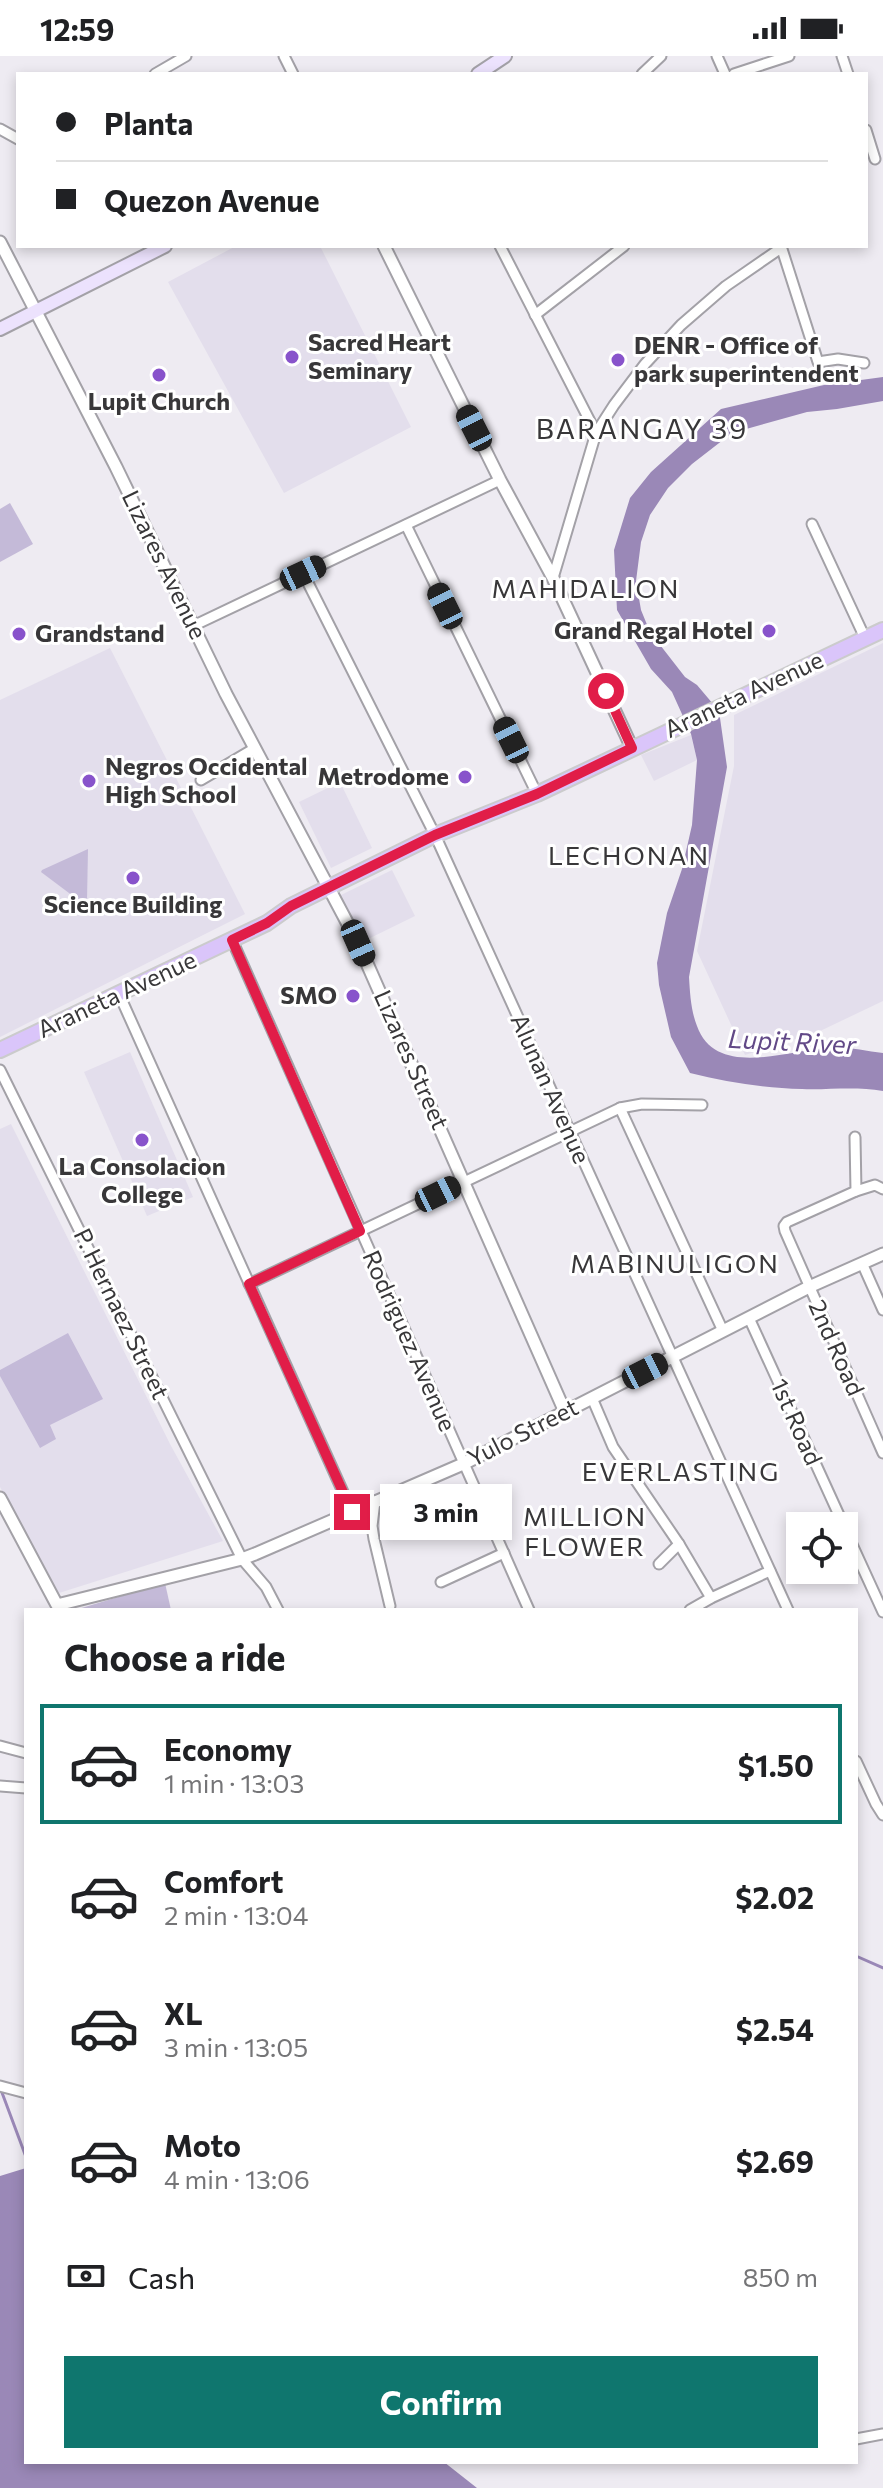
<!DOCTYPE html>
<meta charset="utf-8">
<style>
body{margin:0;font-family:Commissioner,sans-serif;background:#f6f6f6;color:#202124;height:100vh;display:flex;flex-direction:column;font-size:30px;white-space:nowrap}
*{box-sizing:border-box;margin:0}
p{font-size:26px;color:#757577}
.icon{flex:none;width:44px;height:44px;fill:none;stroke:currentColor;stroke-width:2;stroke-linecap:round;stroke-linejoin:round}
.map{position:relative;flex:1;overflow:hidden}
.drawer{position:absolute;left:24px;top:1552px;width:834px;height:856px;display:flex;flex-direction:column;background:#fff;border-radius:0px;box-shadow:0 4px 12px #0003}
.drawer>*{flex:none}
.hud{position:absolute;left:16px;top:16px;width:852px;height:176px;border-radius:0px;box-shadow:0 4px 12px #0003;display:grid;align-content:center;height:176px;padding:0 40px;background:#fff}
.fabs{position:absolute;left:786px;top:1456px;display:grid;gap:16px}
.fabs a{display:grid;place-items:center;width:72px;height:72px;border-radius:0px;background:#fff;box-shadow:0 4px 12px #0003;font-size:40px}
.end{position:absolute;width:36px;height:36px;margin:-18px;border:10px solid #e11d48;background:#fff;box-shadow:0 0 0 4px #fff}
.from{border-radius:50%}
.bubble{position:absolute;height:56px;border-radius:0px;background:#fff;box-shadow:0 4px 12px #0003;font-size:26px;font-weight:700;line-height:56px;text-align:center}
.car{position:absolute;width:24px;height:48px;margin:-24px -12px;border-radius:10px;box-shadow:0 0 6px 2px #0007;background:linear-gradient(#222 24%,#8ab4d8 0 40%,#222 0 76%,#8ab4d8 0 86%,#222 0)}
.hud b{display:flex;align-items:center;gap:28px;height:76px;font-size:30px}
.hud b+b{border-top:2px solid #e0e0e0}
.hud i{width:20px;height:20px;background:#202124}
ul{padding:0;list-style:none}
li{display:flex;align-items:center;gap:24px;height:120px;margin:0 16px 12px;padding:0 24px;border:4px solid transparent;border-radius:0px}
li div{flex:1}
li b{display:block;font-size:30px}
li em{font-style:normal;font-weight:700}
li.active{border-color:#0f766e}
li>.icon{width:72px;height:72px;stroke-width:1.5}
h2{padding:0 40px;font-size:36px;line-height:96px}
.pay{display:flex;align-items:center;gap:20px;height:88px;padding:0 40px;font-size:30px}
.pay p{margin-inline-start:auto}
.primary-button{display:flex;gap:16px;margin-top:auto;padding:16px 40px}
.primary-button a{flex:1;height:92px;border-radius:0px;background:#0f766e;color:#fff;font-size:32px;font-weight:700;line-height:92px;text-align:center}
.status{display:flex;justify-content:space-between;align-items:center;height:56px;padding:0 40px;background:#fff;direction:ltr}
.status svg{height:22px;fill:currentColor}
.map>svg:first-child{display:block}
.built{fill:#e3deec}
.green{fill:#c4bad8}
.water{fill:#9a88b7}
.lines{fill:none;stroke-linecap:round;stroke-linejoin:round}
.stream{stroke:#9a88b7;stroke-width:3}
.minor-casing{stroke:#a3a1a7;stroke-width:13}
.tertiary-casing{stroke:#a3a1a7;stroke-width:15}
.secondary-casing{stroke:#a3a1a7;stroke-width:16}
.primary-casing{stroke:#cbcbcc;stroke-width:18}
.minor{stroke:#fff;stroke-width:9}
.tertiary{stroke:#fff;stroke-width:11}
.secondary{stroke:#ece2fd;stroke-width:12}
.primary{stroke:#dac5fa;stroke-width:14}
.route{stroke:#e11d48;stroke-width:10}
.poi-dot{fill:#8853cb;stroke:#fff;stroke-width:3}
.labels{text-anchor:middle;stroke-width:6;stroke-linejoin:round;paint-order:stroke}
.poi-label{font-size:24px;font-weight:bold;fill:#383739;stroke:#fff;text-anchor:start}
.street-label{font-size:24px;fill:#383739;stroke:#fff}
.neighbourhood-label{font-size:26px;letter-spacing:2px;fill:#383739;stroke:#fff}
.water-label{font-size:26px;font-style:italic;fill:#624987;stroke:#fff}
.quarter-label{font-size:28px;letter-spacing:2px;fill:#383739;stroke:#fff}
</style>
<div class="status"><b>12:59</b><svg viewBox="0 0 49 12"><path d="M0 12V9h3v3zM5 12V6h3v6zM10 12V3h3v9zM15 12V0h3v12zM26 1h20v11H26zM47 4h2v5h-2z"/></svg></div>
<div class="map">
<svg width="883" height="2432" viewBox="0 0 883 2432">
<rect width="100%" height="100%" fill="#eeebf2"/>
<g class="built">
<polygon points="236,190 320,190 411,371 284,437 168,226"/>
<polygon points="883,587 883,945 818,976 745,999 697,895 734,710 734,659"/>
<polygon points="110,592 245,858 0,981 0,644"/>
<polygon points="691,679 697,704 654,725 641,699"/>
<polygon points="340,726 372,792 331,812 299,746"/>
<polygon points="392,814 415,860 364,885 341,839"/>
<polygon points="130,996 193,1141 147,1160 84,1016"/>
<polygon points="11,1068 170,1388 223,1485 59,1537 0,1431 0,1073"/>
</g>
<g class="green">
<polygon points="10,447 33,488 0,506 0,453"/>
<polygon points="88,793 87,844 81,846 41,816 42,814"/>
<polygon points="68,1277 103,1343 50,1369 56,1383 40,1392 0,1320 0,1314"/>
<polygon points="165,1527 171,1554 75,1554"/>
</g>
<g class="water">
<path d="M 883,321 L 883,345 L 837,353 L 807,356 L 732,377 L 692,408 L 668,432 L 650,459 L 641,486 L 636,525 L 641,554 L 650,576 L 685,621 L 697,629 L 719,655 L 727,711 L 689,921 C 690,938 691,955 697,970 C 716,1023 788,994 827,992 C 845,990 865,995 883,997 L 883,1035 C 855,1030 829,1034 802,1033 C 764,1032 726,1026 690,1017 L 671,981 L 659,929 L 657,907 L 667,857 L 682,813 L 692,769 L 697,704 L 691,678 L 672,636 L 651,613 L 617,554 L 614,494 L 630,442 L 651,416 L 721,353 L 824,329 Z"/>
<polygon points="26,2112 26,2406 444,2406 477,2432 0,2432 0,2120"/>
</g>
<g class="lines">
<g class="stream">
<polyline points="856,1900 883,1912"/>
<polyline points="1,2034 26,2101"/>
</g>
<defs>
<g id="minor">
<polyline points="284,0 293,18"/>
<polyline points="717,0 725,18"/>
<polyline points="842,0 848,18"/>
<polyline points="155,18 186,0"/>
<polyline points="642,18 661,0"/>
<polyline points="734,18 789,0"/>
<polyline points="0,73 18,83"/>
<polyline points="866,74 875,103"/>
<polyline points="500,190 596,377"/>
<polyline points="781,190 818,306 838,303 864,307"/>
<polyline points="535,259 624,190"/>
<polyline points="812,468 865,582"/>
<polyline points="406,469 537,738"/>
<polyline points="303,517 435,779 788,1554"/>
<polyline points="553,522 596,377 614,349 645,308 681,269 726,230 781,192"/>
<polyline points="195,569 500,424"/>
<polyline points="201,724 255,692"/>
<polyline points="232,884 529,1554"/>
<polyline points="119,938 352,1456"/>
<polyline points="0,1014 242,1503 266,1531 278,1554"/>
<polyline points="620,1052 723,1275"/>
<polyline points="855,1081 856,1135 787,1166 784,1170 785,1175 883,1397"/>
<polyline points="856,1135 875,1129 883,1133"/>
<polyline points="862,1207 883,1254"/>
<polyline points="249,1228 620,1052 642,1048 702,1049"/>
<polyline points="749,1262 844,1470"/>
<polyline points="592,1342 613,1391 679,1488 711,1542"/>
<polyline points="375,1445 372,1470 374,1483 390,1550"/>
<polyline points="844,1471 883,1556"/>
<polyline points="659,1508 679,1488"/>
<polyline points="441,1526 504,1497"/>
<polyline points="690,1554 711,1542 770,1515"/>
<polyline points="0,1690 26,1697"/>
<polyline points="856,1705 876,1748 883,1759"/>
<polyline points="0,1730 26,1732"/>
<polyline points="0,2030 26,2037"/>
<polyline points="856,2383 883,2378"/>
</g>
<g id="tertiary">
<polyline points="0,186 116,411 226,638 358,887 565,1356"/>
<polyline points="384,190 500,424 553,522 632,692"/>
<polyline points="0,1442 57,1549 242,1503 255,1498 463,1408 809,1231 883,1198"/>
</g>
<g id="secondary">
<polyline points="478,18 505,0"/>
<polyline points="0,273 165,190"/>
</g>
<polyline id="primary" points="0,994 267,867 291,850 435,779 537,738 883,574"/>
</defs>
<use href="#minor" class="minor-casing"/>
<use href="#tertiary" class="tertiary-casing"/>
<use href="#secondary" class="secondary-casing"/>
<use href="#primary" class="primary-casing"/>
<use href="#minor" class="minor"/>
<use href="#tertiary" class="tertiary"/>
<use href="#secondary" class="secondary"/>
<use href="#primary" class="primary"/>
</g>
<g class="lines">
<polyline class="route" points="352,1456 249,1228 360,1175 232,884 267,867 291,850 435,779 537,738 632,692 606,635"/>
</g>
<g class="poi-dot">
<circle cx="292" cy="301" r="8"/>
<circle cx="618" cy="304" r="8"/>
<circle cx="159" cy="319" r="8"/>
<circle cx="769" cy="575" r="8"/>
<circle cx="19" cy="578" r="8"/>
<circle cx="465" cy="721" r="8"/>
<circle cx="89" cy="725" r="8"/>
<circle cx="133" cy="822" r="8"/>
<circle cx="353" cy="940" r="8"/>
<circle cx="142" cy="1084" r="8"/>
</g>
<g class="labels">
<g class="poi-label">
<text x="308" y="295">Sacred Heart<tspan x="308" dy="28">Seminary</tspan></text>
<text x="634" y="298">DENR - Office of<tspan x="634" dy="28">park superintendent</tspan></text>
<text x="159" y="354" text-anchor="middle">Lupit Church</text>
<text x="753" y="583" text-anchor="end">Grand Regal Hotel</text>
<text x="35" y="586">Grandstand</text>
<text x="105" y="719">Negros Occidental<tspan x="105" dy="28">High School</tspan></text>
<text x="449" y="729" text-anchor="end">Metrodome</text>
<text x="133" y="857" text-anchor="middle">Science Building</text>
<text x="337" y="948" text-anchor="end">SMO</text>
<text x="142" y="1119" text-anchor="middle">La Consolacion<tspan x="142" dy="28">College</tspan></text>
</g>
<g class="street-label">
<text transform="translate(164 509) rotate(64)" y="8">Lizares Avenue</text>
<text transform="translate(744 639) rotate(-25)" y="8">Araneta Avenue</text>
<text transform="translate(117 939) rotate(-25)" y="8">Araneta Avenue</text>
<text transform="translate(411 1004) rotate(66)" y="8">Lizares Street</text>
<text transform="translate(550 1033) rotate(66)" y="8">Alunan Avenue</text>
<text transform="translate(121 1258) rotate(64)" y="8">P. Hernaez Street</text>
<text transform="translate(409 1285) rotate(66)" y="8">Rodriguez Avenue</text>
<text transform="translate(836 1292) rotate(66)" y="8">2nd Road</text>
<text transform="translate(796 1366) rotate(66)" y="8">1st Road</text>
<text transform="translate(523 1377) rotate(-27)" y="8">Yulo Street</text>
</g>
<g class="neighbourhood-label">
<text x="586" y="542">MAHIDALION</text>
<text x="629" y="809">LECHONAN</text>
<text x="675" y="1217">MABINULIGON</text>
<text x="681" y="1425">EVERLASTING</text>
<text x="585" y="1470">MILLION<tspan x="585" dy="30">FLOWER</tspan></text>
</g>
<g class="water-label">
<text transform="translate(792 986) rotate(3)" y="9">Lupit River</text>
</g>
<g class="quarter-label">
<text x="642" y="383">BARANGAY 39</text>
</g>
</g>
</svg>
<div class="fabs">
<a><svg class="icon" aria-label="locate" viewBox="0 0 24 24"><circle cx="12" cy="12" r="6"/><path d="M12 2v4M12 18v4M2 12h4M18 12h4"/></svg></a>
</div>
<i class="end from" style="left:606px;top:635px"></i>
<i class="end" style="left:352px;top:1456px"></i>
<div class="bubble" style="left:380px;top:1428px;width:132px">3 min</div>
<i class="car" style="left:474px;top:372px;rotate:333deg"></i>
<i class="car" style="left:303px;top:517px;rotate:65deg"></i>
<i class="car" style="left:445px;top:550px;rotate:334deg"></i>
<i class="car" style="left:511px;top:684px;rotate:334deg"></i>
<i class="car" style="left:358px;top:887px;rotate:156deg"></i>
<i class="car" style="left:438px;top:1138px;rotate:64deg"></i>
<i class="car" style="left:645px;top:1315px;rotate:63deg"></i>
<div class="hud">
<b><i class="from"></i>Planta</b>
<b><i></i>Quezon Avenue</b>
</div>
<section class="drawer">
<h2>Choose a ride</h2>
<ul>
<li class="active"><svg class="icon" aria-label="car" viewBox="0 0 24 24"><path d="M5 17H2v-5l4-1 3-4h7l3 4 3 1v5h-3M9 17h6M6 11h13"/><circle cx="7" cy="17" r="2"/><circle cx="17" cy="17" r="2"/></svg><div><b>Economy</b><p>1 min · 13:03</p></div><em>$1.50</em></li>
<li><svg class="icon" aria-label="car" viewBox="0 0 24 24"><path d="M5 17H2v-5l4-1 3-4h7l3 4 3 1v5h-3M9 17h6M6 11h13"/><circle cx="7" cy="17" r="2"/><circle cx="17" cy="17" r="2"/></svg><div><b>Comfort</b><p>2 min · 13:04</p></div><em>$2.02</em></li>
<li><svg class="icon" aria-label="car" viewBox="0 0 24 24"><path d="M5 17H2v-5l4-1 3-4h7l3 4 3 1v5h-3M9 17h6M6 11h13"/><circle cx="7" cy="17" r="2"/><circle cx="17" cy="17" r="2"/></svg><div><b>XL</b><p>3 min · 13:05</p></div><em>$2.54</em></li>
<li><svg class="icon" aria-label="car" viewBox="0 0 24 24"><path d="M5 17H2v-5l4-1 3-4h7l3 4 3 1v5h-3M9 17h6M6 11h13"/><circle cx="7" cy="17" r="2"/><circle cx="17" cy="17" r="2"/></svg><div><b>Moto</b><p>4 min · 13:06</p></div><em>$2.69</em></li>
</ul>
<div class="pay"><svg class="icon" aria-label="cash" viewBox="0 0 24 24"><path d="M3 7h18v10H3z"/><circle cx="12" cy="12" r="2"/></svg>Cash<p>850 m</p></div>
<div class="primary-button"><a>Confirm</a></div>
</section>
</div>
